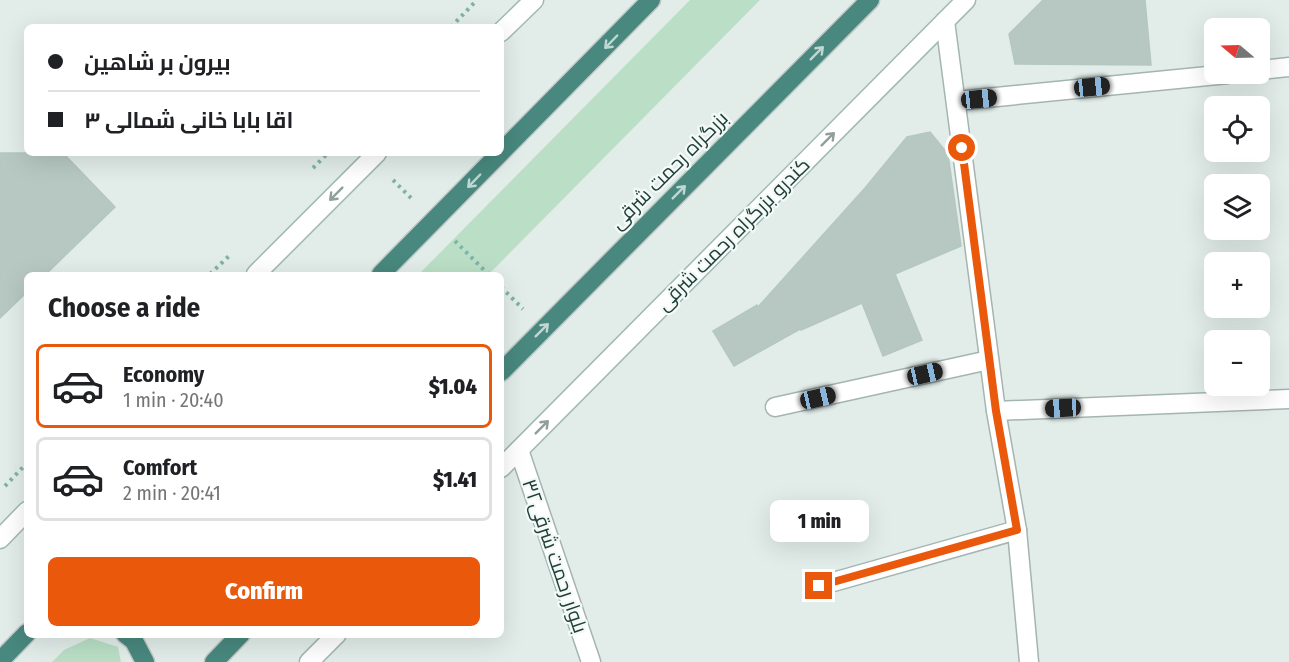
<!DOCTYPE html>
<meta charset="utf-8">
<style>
body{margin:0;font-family:"Fira Sans Condensed",Cairo,sans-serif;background:#f2f2f2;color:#202124;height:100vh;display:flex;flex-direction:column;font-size:22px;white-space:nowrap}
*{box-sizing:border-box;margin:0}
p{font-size:20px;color:#757577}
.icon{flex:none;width:33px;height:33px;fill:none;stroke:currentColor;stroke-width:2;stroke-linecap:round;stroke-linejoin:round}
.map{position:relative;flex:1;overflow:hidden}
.drawer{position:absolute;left:24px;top:272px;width:480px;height:366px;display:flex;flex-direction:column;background:#fff;border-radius:9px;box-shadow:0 6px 24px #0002}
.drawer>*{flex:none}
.hud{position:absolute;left:24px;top:24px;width:480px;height:132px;border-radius:9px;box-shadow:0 6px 24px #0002;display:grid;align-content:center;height:132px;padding:0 24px;background:#fff}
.needle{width:39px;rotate:289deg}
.fabs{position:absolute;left:1204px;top:18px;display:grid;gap:12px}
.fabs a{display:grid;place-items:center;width:66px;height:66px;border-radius:9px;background:#fff;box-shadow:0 6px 24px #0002;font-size:30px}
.end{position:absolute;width:27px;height:27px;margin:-14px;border:8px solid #ea580c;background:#fff;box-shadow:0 0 0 3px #fff}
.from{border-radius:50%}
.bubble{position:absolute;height:42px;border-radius:9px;background:#fff;box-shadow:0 6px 24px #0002;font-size:20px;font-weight:800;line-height:42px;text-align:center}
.car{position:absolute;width:18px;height:36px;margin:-18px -9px;border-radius:8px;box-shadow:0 0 4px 2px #0007;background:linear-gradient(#222 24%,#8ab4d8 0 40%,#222 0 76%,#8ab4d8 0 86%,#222 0)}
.hud b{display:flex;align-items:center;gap:21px;height:57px;font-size:22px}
.hud b+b{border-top:2px solid #e0e0e0}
.hud i{width:15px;height:15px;background:#202124}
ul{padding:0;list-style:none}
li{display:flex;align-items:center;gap:18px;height:84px;margin:0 12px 9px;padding:0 12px;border:3px solid #e0e0e0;border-radius:9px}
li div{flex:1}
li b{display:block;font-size:22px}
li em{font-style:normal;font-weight:800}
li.on{border-color:#ea580c}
li>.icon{width:54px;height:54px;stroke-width:1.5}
h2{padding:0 24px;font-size:27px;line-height:72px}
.button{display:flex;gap:12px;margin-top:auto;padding:12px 24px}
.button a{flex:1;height:69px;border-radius:9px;background:#ea580c;color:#fff;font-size:24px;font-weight:800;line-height:69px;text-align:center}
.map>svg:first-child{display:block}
.green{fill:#badfc6}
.building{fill:#b7c8c2;stroke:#b4c7c0;stroke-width:1.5}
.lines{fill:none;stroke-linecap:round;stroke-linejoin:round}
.minor-casing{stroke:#a4b5b1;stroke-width:21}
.tertiary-casing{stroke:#a4b5b1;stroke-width:21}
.secondary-casing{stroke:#a0b9b2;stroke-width:21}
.trunk-casing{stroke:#c1c9c8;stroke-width:21}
.path{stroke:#81b2a6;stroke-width:4;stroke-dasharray:3 4.5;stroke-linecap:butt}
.minor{stroke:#fff;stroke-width:18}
.tertiary{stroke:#fff;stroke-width:18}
.secondary{stroke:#fff;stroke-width:18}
.trunk{stroke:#48887e;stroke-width:18}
.oneway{stroke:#c0d7d2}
.oneway2{stroke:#909f9c}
.route{stroke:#ea580c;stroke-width:8}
.labels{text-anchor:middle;stroke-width:4.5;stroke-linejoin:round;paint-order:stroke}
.street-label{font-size:20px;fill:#213f39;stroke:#f3f9f6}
</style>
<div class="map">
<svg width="1289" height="662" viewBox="0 0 1289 662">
<rect width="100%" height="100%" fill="#e2ede9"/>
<g class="green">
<polygon points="690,0 760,0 489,274 419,274"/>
<polygon points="90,638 118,647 121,662 52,662 64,650"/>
</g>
<g class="building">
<polygon points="1043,0 1145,0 1151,65 1015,64 1009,34"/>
<polygon points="930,132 948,154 961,246 895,274 922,340 883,356 862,303 801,330 800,329 734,366 713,331 757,305 758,307 865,188 907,137"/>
<polygon points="0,153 63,153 115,207 46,274 27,274 27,292 0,318"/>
</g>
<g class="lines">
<defs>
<g id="minor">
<polyline points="1260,70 1289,67"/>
<polyline points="956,101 1228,74"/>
<polyline points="775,407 989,360"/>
<polyline points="996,411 1289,399"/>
<polyline points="519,450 591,662"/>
<polyline points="819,586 1017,530"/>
</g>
<polyline id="tertiary" points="945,21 996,411 1017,530 1029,662"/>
<g id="secondary">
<polyline points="501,32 534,0"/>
<polyline points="256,274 377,153"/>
<polyline points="501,468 966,0"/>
<polyline points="0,539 27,511"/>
<polyline points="309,662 337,634"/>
</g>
<g id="trunk">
<polyline points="381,274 651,0"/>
<polyline points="501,372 870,0"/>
<polyline points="125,634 134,641 145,662"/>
<polyline points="0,661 27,633"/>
<polyline points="214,662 241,634"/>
</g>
</defs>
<use href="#minor" class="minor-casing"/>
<use href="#tertiary" class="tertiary-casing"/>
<use href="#secondary" class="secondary-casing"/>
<use href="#trunk" class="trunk-casing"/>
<g class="path">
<polyline points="451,27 477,0"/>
<polyline points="313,168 328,153"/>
<polyline points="393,180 413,200"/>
<polyline points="455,241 488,274"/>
<polyline points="210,274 229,256"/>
<polyline points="501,287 523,309"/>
<polyline points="5,486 27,463"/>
</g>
<use href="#minor" class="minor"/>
<use href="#tertiary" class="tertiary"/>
<use href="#secondary" class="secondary"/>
<use href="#trunk" class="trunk"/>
</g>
<defs><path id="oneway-shaft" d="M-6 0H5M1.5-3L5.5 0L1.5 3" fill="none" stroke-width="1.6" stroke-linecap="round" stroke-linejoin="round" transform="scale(1.5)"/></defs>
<g class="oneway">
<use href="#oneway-shaft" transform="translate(611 42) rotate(134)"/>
<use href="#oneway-shaft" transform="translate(817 53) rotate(-45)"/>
<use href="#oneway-shaft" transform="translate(474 181) rotate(134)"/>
<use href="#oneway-shaft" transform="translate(679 192) rotate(-45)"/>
<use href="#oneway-shaft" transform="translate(542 330) rotate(-45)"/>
</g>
<g class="oneway2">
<use href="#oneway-shaft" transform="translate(828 139) rotate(-45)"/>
<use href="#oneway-shaft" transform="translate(336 194) rotate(135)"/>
<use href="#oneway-shaft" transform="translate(542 427) rotate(-45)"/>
</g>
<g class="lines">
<polyline class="route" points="819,586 1017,530 996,411 962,148"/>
</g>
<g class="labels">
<g class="street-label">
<text transform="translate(669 170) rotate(-45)" y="7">بزرگراه رحمت شرقی</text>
<text transform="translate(733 234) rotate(-45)" y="7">کندرو بزرگراه رحمت شرقی</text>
<text transform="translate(555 556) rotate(71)" y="7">بلوار رحمت شرقی۳۲</text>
</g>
</g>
</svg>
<div class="fabs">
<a><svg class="needle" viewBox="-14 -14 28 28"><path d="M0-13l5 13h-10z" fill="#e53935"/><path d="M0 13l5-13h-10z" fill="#757577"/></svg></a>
<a><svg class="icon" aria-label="locate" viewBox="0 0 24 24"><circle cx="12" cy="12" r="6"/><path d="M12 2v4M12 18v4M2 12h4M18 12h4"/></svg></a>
<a><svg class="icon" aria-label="layers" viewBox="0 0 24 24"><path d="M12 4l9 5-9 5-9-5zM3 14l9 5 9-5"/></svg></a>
<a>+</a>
<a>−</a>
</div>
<i class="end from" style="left:962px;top:148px"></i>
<i class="end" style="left:819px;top:586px"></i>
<div class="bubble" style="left:770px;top:500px;width:99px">1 min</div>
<i class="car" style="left:1092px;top:87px;rotate:84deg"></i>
<i class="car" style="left:979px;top:99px;rotate:84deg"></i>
<i class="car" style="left:925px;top:374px;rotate:77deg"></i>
<i class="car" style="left:818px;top:398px;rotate:77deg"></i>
<i class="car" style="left:1063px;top:408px;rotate:267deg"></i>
<div class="hud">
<b><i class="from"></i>بیرون بر شاهین</b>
<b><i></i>۳ اقا بابا خانی شمالی</b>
</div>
<section class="drawer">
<h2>Choose a ride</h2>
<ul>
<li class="on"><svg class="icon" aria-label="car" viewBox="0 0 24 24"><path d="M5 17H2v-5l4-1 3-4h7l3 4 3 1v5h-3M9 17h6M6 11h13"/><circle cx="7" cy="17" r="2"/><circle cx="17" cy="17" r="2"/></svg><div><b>Economy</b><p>1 min · 20:40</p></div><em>$1.04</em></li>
<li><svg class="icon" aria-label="car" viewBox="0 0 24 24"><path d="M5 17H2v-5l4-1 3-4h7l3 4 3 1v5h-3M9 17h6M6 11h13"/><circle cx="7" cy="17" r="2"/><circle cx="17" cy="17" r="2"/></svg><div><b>Comfort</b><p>2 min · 20:41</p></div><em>$1.41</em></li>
</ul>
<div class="button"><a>Confirm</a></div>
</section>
</div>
